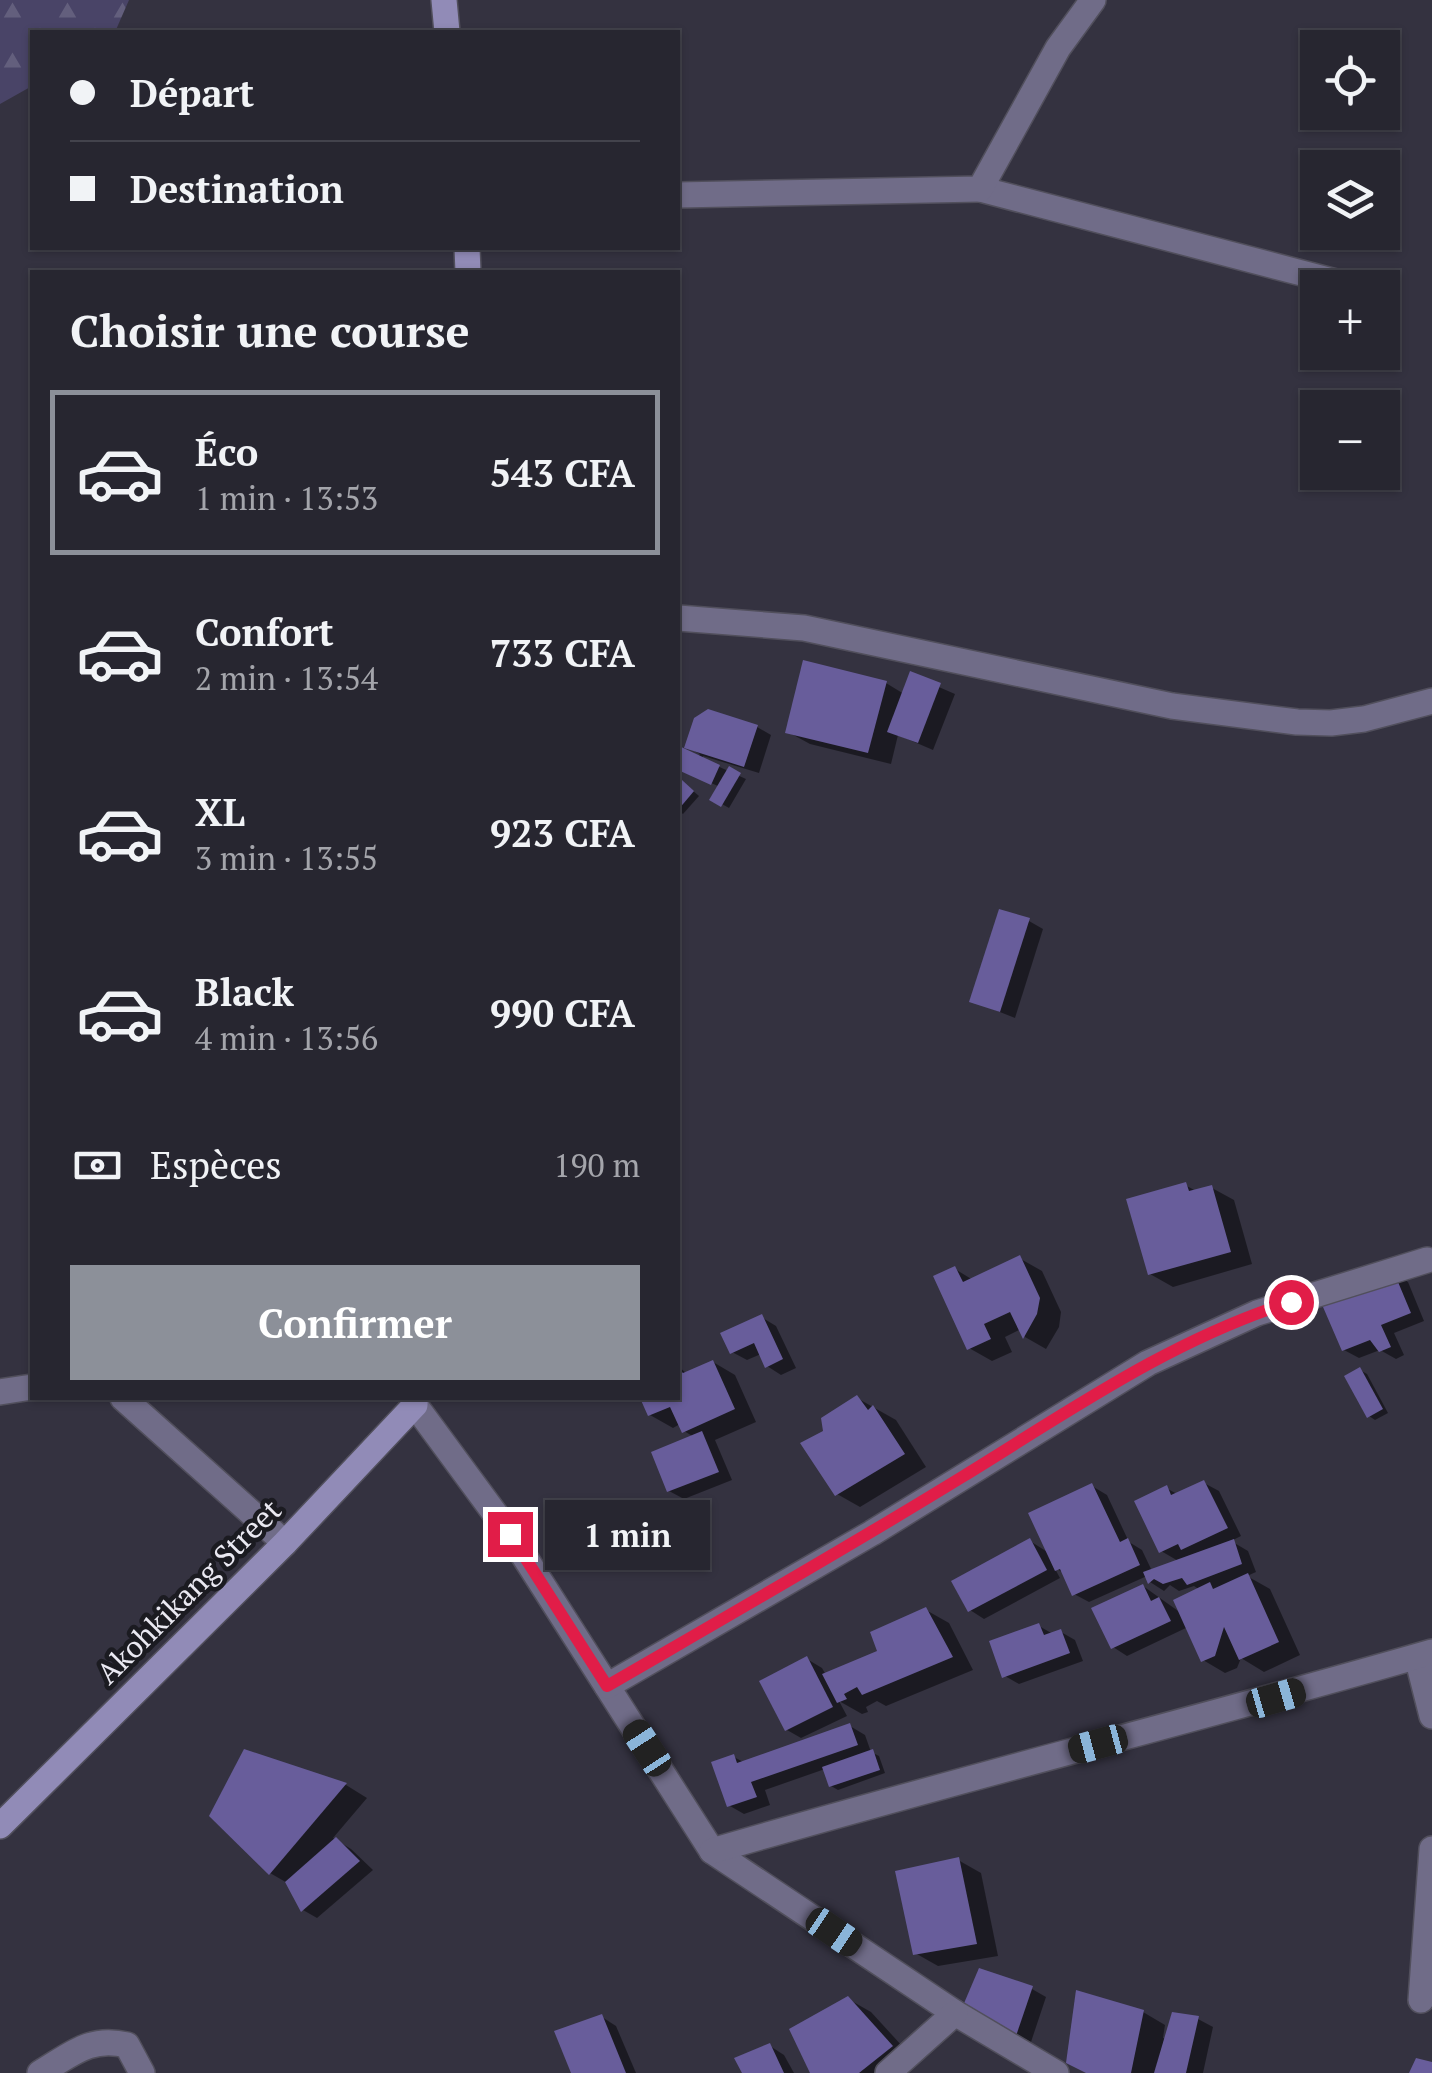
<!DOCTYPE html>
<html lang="fr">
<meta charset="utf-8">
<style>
body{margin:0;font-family:"PT Serif",serif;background:#33323c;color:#f1f3f6;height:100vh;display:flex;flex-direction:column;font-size:38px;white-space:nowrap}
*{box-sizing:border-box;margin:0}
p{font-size:32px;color:#a4a5ab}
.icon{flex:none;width:55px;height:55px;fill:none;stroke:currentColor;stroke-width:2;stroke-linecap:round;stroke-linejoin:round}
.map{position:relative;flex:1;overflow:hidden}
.sheet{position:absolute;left:30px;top:270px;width:650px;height:1130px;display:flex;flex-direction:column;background:#272630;border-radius:0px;box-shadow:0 2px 8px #0004,0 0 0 2px #43434c}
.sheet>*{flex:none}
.hud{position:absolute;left:30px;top:30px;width:650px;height:220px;border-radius:0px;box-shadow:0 2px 8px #0004,0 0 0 2px #43434c;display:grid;align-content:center;height:220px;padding:0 40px;background:#272630}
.tools{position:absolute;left:1300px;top:30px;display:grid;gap:20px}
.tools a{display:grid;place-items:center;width:100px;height:100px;border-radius:0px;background:#272630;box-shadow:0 2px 8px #0004,0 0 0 2px #43434c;font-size:50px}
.end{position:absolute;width:45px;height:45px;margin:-22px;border:12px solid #e11d48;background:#fff;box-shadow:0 0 0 5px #fff}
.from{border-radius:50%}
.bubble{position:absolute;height:70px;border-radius:0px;background:#272630;box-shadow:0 2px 8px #0004,0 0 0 2px #43434c;font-size:32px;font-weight:700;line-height:70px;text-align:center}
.car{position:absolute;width:30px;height:60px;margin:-30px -15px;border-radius:12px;box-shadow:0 0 8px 2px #0007;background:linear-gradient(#222 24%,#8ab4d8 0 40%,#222 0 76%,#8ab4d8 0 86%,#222 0)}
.hud b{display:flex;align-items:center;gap:35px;height:95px;font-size:38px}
.hud b+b{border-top:2px solid #43434c}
.hud i{width:25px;height:25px;background:#f1f3f6}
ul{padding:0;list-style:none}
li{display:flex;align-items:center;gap:30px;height:165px;margin:0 20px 15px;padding:0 20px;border:5px solid transparent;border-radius:0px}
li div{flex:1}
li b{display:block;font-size:38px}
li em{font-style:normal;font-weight:700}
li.on{border-color:#8c9099}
li>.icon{width:90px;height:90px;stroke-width:1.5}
h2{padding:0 40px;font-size:45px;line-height:120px}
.pay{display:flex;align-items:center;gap:25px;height:110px;padding:0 40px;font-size:38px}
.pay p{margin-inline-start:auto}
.cta{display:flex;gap:20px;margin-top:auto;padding:20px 40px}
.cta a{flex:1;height:115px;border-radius:0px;background:#8c9099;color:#fff;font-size:40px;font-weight:700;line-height:115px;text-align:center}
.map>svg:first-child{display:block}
.forest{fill:url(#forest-firs)}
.shadow{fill:#0007}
.building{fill:#685d9b}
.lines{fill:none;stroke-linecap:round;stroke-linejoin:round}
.street-casing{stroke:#514f5c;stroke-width:28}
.secondary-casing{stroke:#514f5c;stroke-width:28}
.street{stroke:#706c88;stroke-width:25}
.secondary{stroke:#918bb7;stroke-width:25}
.route{stroke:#e11d48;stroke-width:12}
.labels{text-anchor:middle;stroke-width:9;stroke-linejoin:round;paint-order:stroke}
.street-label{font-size:30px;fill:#eae9f2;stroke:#1b1b21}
</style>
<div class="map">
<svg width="1432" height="2073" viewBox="0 0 1432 2073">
<defs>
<pattern id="forest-firs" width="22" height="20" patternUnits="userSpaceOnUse" patternTransform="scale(2.5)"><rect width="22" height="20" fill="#494467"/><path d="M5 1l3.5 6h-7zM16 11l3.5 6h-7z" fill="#635f7d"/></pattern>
</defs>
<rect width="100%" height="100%" fill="#343240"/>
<polygon class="forest" points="0,0 129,0 115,32 32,32 32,86 0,104"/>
<g class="shadow">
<polygon points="911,675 955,694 933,750 898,735 891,764 810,744 788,732 886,683 904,694"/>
<polygon points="757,727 771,735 759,773 703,756 702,759 746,779 729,808 713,799 720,787 678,768 680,749 698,757 700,754 687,747"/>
<polygon points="678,778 699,796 683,814 678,810"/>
<polygon points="1029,921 1043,929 1015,1018 972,1001"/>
<polygon points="1185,1185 1198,1192 1212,1188 1234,1200 1252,1264 1173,1287 1150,1274"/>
<polygon points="1019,1258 1042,1271 1061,1312 1059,1327 1046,1349 1025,1337 1021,1329 1005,1337 1012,1352 992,1361 969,1348 955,1269 973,1280"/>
<polygon points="1393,1273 1408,1282 1424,1321 1394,1333 1404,1355 1396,1359 1380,1350 1359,1358 1344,1350"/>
<polygon points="761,1317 776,1326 796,1368 781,1375 767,1366 761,1354 747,1360 732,1352"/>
<polygon points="713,1362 735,1375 756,1422 715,1440 732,1480 684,1499 669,1491 694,1437 684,1431 680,1424 673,1428 650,1415 642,1398 678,1398 678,1366 687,1374"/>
<polygon points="1360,1370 1367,1374 1388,1413 1375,1420 1369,1416"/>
<polygon points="857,1398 896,1420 926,1467 860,1507 837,1494 826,1432"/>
<polygon points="1204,1483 1219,1491 1241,1536 1231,1541 1248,1551 1256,1572 1247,1576 1270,1589 1300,1655 1264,1672 1241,1658 1237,1668 1225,1673 1203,1660 1188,1627 1127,1656 1113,1647 1143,1586 1181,1613 1200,1590 1194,1586 1179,1591 1170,1585 1164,1591 1150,1582 1147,1576 1089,1602 1074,1594 1065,1574 1054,1567 1060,1578 984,1619 970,1610 1030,1541 1049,1553 1092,1486 1107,1495 1129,1542 1142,1550 1152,1571 1180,1562 1161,1551 1166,1488 1179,1495"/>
<polygon points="926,1610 949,1623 973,1670 886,1706 877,1701 866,1707 868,1712 862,1714 839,1701 847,1716 801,1738 787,1730 807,1659 822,1668 826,1675 881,1653"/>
<polygon points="1039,1626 1053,1634 1061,1632 1075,1640 1083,1661 1019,1684 1005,1676"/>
<polygon points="850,1726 865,1735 871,1752 879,1756 885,1773 838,1790 831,1786 825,1769 765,1790 770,1805 744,1814 730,1806 734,1757 745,1763"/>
<polygon points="245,1752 346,1785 367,1798 333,1838 351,1849 373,1870 317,1918 303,1910 289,1884 270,1873"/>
<polygon points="958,1860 981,1873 998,1956 938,1966 915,1953"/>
<polygon points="1032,1989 1046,1997 1031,2042 980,2015"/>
<polygon points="848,1999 871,2012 914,2059 897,2073 813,2073"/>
<polygon points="1143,2012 1165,2025 1163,2038 1166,2039 1198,2019 1213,2027 1203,2073 1089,2073"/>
<polygon points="602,2017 616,2026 636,2073 574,2073"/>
<polygon points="770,2046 784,2055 794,2073 745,2073"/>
</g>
<g class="building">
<polygon points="803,660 887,681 868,753 785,733"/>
<polygon points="910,671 941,683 918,743 887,732"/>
<polygon points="708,709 758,725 744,767 684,748 694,718"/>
<polygon points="679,746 720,765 711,785 678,770"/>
<polygon points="729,766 741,773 721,807 709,800"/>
<polygon points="682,780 694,791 678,810 678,785"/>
<polygon points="999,909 1030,918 1000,1012 969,1002"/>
<polygon points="1186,1182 1189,1191 1212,1185 1231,1252 1148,1275 1126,1199"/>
<polygon points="1020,1255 1040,1298 1037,1314 1023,1339 1010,1312 984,1324 991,1339 967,1350 933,1276 955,1266 963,1282"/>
<polygon points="1393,1270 1411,1313 1381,1325 1391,1347 1379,1352 1370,1340 1342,1351 1320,1300"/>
<polygon points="762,1314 783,1359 765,1368 754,1343 730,1354 720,1333"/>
<polygon points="713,1360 735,1409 682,1433 670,1407 648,1416 640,1398 678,1398 678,1368 683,1373"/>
<polygon points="1360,1367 1383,1409 1367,1418 1344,1376"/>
<polygon points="857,1395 868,1410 873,1405 905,1454 835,1496 800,1443 823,1431 821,1418"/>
<polygon points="702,1431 719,1472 667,1492 651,1452"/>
<polygon points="1204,1480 1228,1528 1181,1550 1178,1544 1159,1553 1134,1501 1167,1485 1171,1495"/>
<polygon points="1092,1483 1120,1542 1128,1538 1140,1565 1072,1596 1060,1569 1055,1571 1028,1513"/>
<polygon points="1030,1538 1047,1570 968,1612 951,1581"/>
<polygon points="1234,1539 1242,1564 1187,1585 1182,1578 1163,1584 1154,1579 1148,1584 1143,1572"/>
<polygon points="1248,1573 1279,1642 1239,1660 1224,1627 1215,1656 1201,1662 1173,1600 1210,1582 1213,1589"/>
<polygon points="1143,1584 1151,1601 1159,1597 1171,1621 1111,1649 1091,1608"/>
<polygon points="926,1607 953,1657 862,1695 857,1687 844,1694 847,1699 837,1703 822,1674 877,1651 870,1632"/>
<polygon points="1039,1623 1044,1635 1061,1629 1070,1653 1002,1678 989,1641"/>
<polygon points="807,1656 833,1707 785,1731 759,1681"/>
<polygon points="850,1723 858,1745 751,1782 757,1797 727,1807 711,1762 734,1754 737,1763"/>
<polygon points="244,1749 347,1783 269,1875 209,1816"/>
<polygon points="873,1749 880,1770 829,1787 822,1767"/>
<polygon points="336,1837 360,1861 301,1912 285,1882"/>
<polygon points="959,1857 977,1944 913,1955 895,1871"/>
<polygon points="979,1968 1033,1986 1016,2036 962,2008"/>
<polygon points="1076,1990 1144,2010 1131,2073 1086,2073 1066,2063"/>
<polygon points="848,1996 893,2046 859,2073 810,2073 789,2029"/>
<polygon points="1172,2012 1199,2016 1186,2073 1154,2073"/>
<polygon points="602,2014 626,2073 571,2073 554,2031"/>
<polygon points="770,2043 784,2073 742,2073 734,2058"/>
<polygon points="1416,2058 1432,2062 1432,2073 1409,2073"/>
</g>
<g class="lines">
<defs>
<g id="street">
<polyline points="980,189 1340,283"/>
<polyline points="678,195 980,189 1058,48 1093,0"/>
<polyline points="678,618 804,628 1172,706 1297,722 1331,723 1364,719 1432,701"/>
<polyline points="0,1392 32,1387"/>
<polyline points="123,1398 285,1543"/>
<polyline points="415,1405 510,1534 712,1851 955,2013 1056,2073"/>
<polyline points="1417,1657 1432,1716"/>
<polyline points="607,1686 872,1533 1148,1363 1257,1313 1427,1260"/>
<path d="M 712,1851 C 951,1781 1193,1721 1432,1652"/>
<polyline points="1421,2000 1432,1849"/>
<path d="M 40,2073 C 72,2054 90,2036 127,2045 L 142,2073"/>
<polyline points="888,2073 955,2013"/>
</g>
<g id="secondary">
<polyline points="444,0 447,32"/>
<polyline points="467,248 468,272"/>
<polyline points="0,1826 285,1543 415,1405 415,1398"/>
</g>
</defs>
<use href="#street" class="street-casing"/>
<use href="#secondary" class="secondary-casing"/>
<use href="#street" class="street"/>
<use href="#secondary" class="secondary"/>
</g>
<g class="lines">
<path class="route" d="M 510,1534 L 607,1686 C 726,1617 845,1549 962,1477 C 1068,1412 1172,1339 1291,1302"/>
</g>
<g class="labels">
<g class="street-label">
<text transform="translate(189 1592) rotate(-45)" y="10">Akohkikang Street</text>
</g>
</g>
</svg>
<div class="tools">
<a><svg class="icon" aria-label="locate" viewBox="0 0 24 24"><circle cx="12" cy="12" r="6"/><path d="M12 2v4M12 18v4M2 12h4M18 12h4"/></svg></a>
<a><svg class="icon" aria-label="layers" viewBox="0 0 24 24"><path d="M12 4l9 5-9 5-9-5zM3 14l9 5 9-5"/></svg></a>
<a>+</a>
<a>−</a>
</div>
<i class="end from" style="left:1291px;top:1302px"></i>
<i class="end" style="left:510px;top:1534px"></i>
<div class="bubble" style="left:545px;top:1500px;width:165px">1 min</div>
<i class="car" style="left:1276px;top:1698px;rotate:74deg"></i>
<i class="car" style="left:1098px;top:1744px;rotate:255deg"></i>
<i class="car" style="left:647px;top:1748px;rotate:327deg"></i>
<i class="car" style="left:834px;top:1932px;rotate:124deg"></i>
<div class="hud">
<b><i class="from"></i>Départ</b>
<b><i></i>Destination</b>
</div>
<section class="sheet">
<h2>Choisir une course</h2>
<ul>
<li class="on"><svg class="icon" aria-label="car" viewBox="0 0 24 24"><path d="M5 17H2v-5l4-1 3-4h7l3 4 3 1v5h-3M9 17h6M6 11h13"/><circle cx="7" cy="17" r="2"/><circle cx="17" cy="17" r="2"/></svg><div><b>Éco</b><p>1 min · 13:53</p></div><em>543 CFA</em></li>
<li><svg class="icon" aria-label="car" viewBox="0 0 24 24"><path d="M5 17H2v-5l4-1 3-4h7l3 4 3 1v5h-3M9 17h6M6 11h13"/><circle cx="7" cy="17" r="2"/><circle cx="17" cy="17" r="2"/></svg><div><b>Confort</b><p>2 min · 13:54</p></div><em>733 CFA</em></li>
<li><svg class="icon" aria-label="car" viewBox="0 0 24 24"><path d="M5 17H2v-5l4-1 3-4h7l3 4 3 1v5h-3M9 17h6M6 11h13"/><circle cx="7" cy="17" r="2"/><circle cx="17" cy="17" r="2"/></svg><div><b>XL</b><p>3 min · 13:55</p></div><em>923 CFA</em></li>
<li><svg class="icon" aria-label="car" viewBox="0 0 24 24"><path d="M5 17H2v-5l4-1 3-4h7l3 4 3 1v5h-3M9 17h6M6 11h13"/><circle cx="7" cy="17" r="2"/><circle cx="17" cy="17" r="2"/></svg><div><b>Black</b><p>4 min · 13:56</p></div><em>990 CFA</em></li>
</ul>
<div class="pay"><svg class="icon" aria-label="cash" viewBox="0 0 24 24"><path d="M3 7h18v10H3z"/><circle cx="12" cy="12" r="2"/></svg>Espèces<p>190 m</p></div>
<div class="cta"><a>Confirmer</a></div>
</section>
</div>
